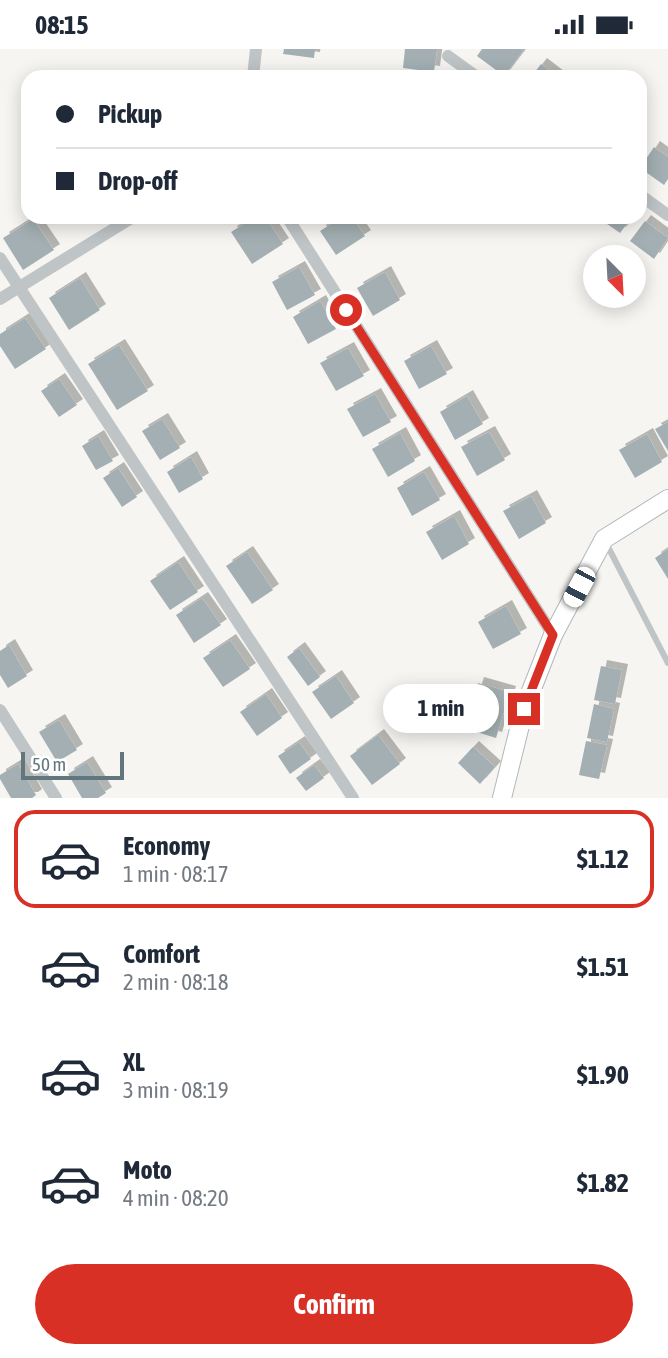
<!DOCTYPE html>
<meta charset="utf-8">
<style>
body{margin:0;font-family:"Asap Condensed",sans-serif;background:#f6f6f7;color:#1f2937;height:100vh;display:flex;flex-direction:column;font-size:26px;white-space:nowrap}
*{box-sizing:border-box;margin:0}
p{font-size:23px;color:#747a83}
.icon{flex:none;width:38px;height:38px;fill:none;stroke:currentColor;stroke-width:2;stroke-linecap:round;stroke-linejoin:round}
.map{position:relative;height:749px;overflow:hidden}
.sheet{display:flex;flex-direction:column;background:#fff;flex:1}
.sheet>*{flex:none}
.banner{position:absolute;left:21px;top:21px;width:626px;height:154px;border-radius:21px;box-shadow:0 4px 18px #0003;display:grid;align-content:center;height:154px;padding:0 35px;background:#fff}
.needle{width:46px;rotate:156deg}
.fabs{position:absolute;left:583px;top:196px;display:grid;gap:14px}
.fabs a{display:grid;place-items:center;width:63px;height:63px;border-radius:50%;background:#fff;box-shadow:0 4px 18px #0003;font-size:35px}
.scale{position:absolute;left:21px;bottom:18px;width:103px;box-sizing:border-box;padding-left:7px;border:4px solid #61767d;border-top:0;font-size:19px;line-height:24px;white-space:nowrap;color:#61767d;-webkit-text-stroke:5px #fff;paint-order:stroke}
.end{position:absolute;width:32px;height:32px;margin:-16px;border:9px solid #d93025;background:#fff;box-shadow:0 0 0 4px #fff}
.from{border-radius:50%}
.bubble{position:absolute;height:49px;border-radius:24px;background:#fff;box-shadow:0 4px 18px #0003;font-size:23px;font-weight:700;line-height:49px;text-align:center}
.car{position:absolute;width:21px;height:42px;margin:-21px -10px;border-radius:9px;box-shadow:0 0 5px 2px #0007;background:linear-gradient(#fff 24%,#345 0 40%,#fff 0 76%,#345 0 86%,#fff 0)}
.banner b{display:flex;align-items:center;gap:24px;height:66px;font-size:26px}
.banner b+b{border-top:2px solid #e0e1e3}
.banner i{width:18px;height:18px;background:#1f2937}
ul{padding:12px 0 0;list-style:none}
li{display:flex;align-items:center;gap:21px;height:98px;margin:0 14px 10px;padding:0 21px;border:4px solid transparent;border-radius:21px}
li div{flex:1}
li b{display:block;font-size:26px}
li em{font-style:normal;font-weight:700}
li.active{border-color:#d93025}
li>.icon{width:63px;height:63px;stroke-width:1.5}
.cta{display:flex;gap:14px;margin-top:auto;padding:14px 35px}
.cta a{flex:1;height:80px;border-radius:42px;background:#d93025;color:#fff;font-size:28px;font-weight:700;line-height:80px;text-align:center}
.status{display:flex;justify-content:space-between;align-items:center;height:49px;padding:0 35px;background:#fff;direction:ltr}
.status svg{height:19px;fill:currentColor}
.map>svg:first-child{display:block}
.building{fill:#a3afb2;filter:url(#shadow)}
.lines{fill:none;stroke-linecap:round;stroke-linejoin:round}
.secondary-casing{stroke:#b1b8bb;stroke-width:20}
.lane{stroke:#bfc4c6;stroke-width:6}
.street{stroke:#bfc4c6;stroke-width:12}
.secondary{stroke:#fff;stroke-width:18}
.route{stroke:#d93025;stroke-width:9}
</style>
<div class="status"><b>08:15</b><svg viewBox="0 0 49 12"><path d="M0 12V9h3v3zM5 12V6h3v6zM10 12V3h3v9zM15 12V0h3v12zM26 1h20v11H26zM47 4h2v5h-2z"/></svg></div>
<div class="map">
<svg width="668" height="749" viewBox="0 0 668 749">
<defs>
<filter id="shadow"><feDropShadow dx="6" dy="-6" stdDeviation="0" flood-color="#0004"/></filter>
</defs>
<rect width="100%" height="100%" fill="#f6f5f2"/>
<g class="building">
<polygon points="284,0 315,0 314,9 283,5"/>
<polygon points="405,0 437,0 434,23 403,19"/>
<polygon points="482,0 521,0 523,2 504,27 477,7"/>
<polygon points="541,15 558,28 531,28"/>
<polygon points="654,98 668,108 668,130 664,136 640,119"/>
<polygon points="255,168 265,168 283,195 252,215 231,183"/>
<polygon points="342,168 352,168 365,187 336,206 320,182"/>
<polygon points="597,168 632,168 620,184"/>
<polygon points="33,170 54,201 23,221 3,189"/>
<polygon points="645,172 668,189 654,210 630,192"/>
<polygon points="299,218 315,246 287,261 272,233"/>
<polygon points="385,223 400,251 373,267 357,239"/>
<polygon points="80,229 100,261 69,281 49,249"/>
<polygon points="320,252 336,280 308,295 293,268"/>
<polygon points="25,269 46,300 15,320 0,297 0,285"/>
<polygon points="119,296 148,342 117,361 88,315"/>
<polygon points="431,297 447,325 419,340 404,312"/>
<polygon points="348,299 364,327 336,342 320,314"/>
<polygon points="59,330 77,356 59,368 41,342"/>
<polygon points="375,345 391,373 363,388 347,360"/>
<polygon points="467,347 483,375 455,391 440,363"/>
<polygon points="162,370 180,399 160,411 142,382"/>
<polygon points="668,373 668,402 655,380"/>
<polygon points="489,383 505,411 477,427 461,398"/>
<polygon points="400,384 415,412 388,428 372,400"/>
<polygon points="647,385 662,413 635,429 619,401"/>
<polygon points="98,387 113,412 96,421 82,397"/>
<polygon points="191,408 203,430 179,444 167,423"/>
<polygon points="118,419 137,448 122,458 103,429"/>
<polygon points="424,423 440,451 412,467 397,439"/>
<polygon points="531,447 546,474 519,490 503,462"/>
<polygon points="454,467 469,495 442,511 426,483"/>
<polygon points="668,500 668,530 655,509"/>
<polygon points="247,503 273,541 252,555 226,517"/>
<polygon points="178,513 198,543 170,561 150,532"/>
<polygon points="202,549 221,576 194,594 176,566"/>
<polygon points="506,557 521,585 493,600 478,573"/>
<polygon points="230,591 250,620 223,638 203,609"/>
<polygon points="9,596 27,627 8,639 0,626 0,602"/>
<polygon points="299,599 320,628 308,637 287,608"/>
<polygon points="601,617 622,621 615,655 594,651"/>
<polygon points="336,627 354,654 331,670 312,643"/>
<polygon points="478,634 510,643 496,689 464,679"/>
<polygon points="266,645 282,669 257,687 240,663"/>
<polygon points="594,655 614,660 607,693 587,689"/>
<polygon points="59,671 77,701 57,713 39,683"/>
<polygon points="378,686 400,715 372,736 350,707"/>
<polygon points="586,692 607,696 599,730 579,726"/>
<polygon points="299,693 311,710 290,725 278,707"/>
<polygon points="473,698 495,718 480,735 458,714"/>
<polygon points="87,713 106,744 98,749 82,749 68,725"/>
<polygon points="18,715 36,746 32,749 11,749 0,730 0,726"/>
<polygon points="314,716 324,729 306,742 296,729"/>
</g>
<g class="lines">
<defs>
<polyline id="secondary" points="502,749 524,660 553,586 604,490 668,450"/>
</defs>
<use href="#secondary" class="secondary-casing"/>
<polyline class="lane" points="605,492 668,614"/>
<g class="street">
<polyline points="448,7 477,28"/>
<polyline points="253,28 256,0"/>
<polyline points="640,146 668,166"/>
<polyline points="287,168 553,586"/>
<polyline points="0,209 353,749"/>
<polyline points="0,250 133,168"/>
<polyline points="0,661 56,749"/>
</g>
<use href="#secondary" class="secondary"/>
</g>
<g class="lines">
<polyline class="route" points="346,261 553,586 524,660"/>
</g>
</svg>
<div class="fabs">
<a><svg class="needle" viewBox="-14 -14 28 28"><path d="M0-13l5 13h-10z" fill="#e53935"/><path d="M0 13l5-13h-10z" fill="#747a83"/></svg></a>
</div>
<div class="scale">50 m</div>
<i class="end from" style="left:346px;top:261px"></i>
<i class="end" style="left:524px;top:660px"></i>
<div class="bubble" style="left:383px;top:635px;width:116px">1 min</div>
<i class="car" style="left:579px;top:538px;rotate:208deg"></i>
<div class="banner">
<b><i class="from"></i>Pickup</b>
<b><i></i>Drop-off</b>
</div>
</div>
<section class="sheet">
<ul>
<li class="active"><svg class="icon" aria-label="car" viewBox="0 0 24 24"><path d="M5 17H2v-5l4-1 3-4h7l3 4 3 1v5h-3M9 17h6M6 11h13"/><circle cx="7" cy="17" r="2"/><circle cx="17" cy="17" r="2"/></svg><div><b>Economy</b><p>1 min · 08:17</p></div><em>$1.12</em></li>
<li><svg class="icon" aria-label="car" viewBox="0 0 24 24"><path d="M5 17H2v-5l4-1 3-4h7l3 4 3 1v5h-3M9 17h6M6 11h13"/><circle cx="7" cy="17" r="2"/><circle cx="17" cy="17" r="2"/></svg><div><b>Comfort</b><p>2 min · 08:18</p></div><em>$1.51</em></li>
<li><svg class="icon" aria-label="car" viewBox="0 0 24 24"><path d="M5 17H2v-5l4-1 3-4h7l3 4 3 1v5h-3M9 17h6M6 11h13"/><circle cx="7" cy="17" r="2"/><circle cx="17" cy="17" r="2"/></svg><div><b>XL</b><p>3 min · 08:19</p></div><em>$1.90</em></li>
<li><svg class="icon" aria-label="car" viewBox="0 0 24 24"><path d="M5 17H2v-5l4-1 3-4h7l3 4 3 1v5h-3M9 17h6M6 11h13"/><circle cx="7" cy="17" r="2"/><circle cx="17" cy="17" r="2"/></svg><div><b>Moto</b><p>4 min · 08:20</p></div><em>$1.82</em></li>
</ul>
<div class="cta"><a>Confirm</a></div>
</section>
